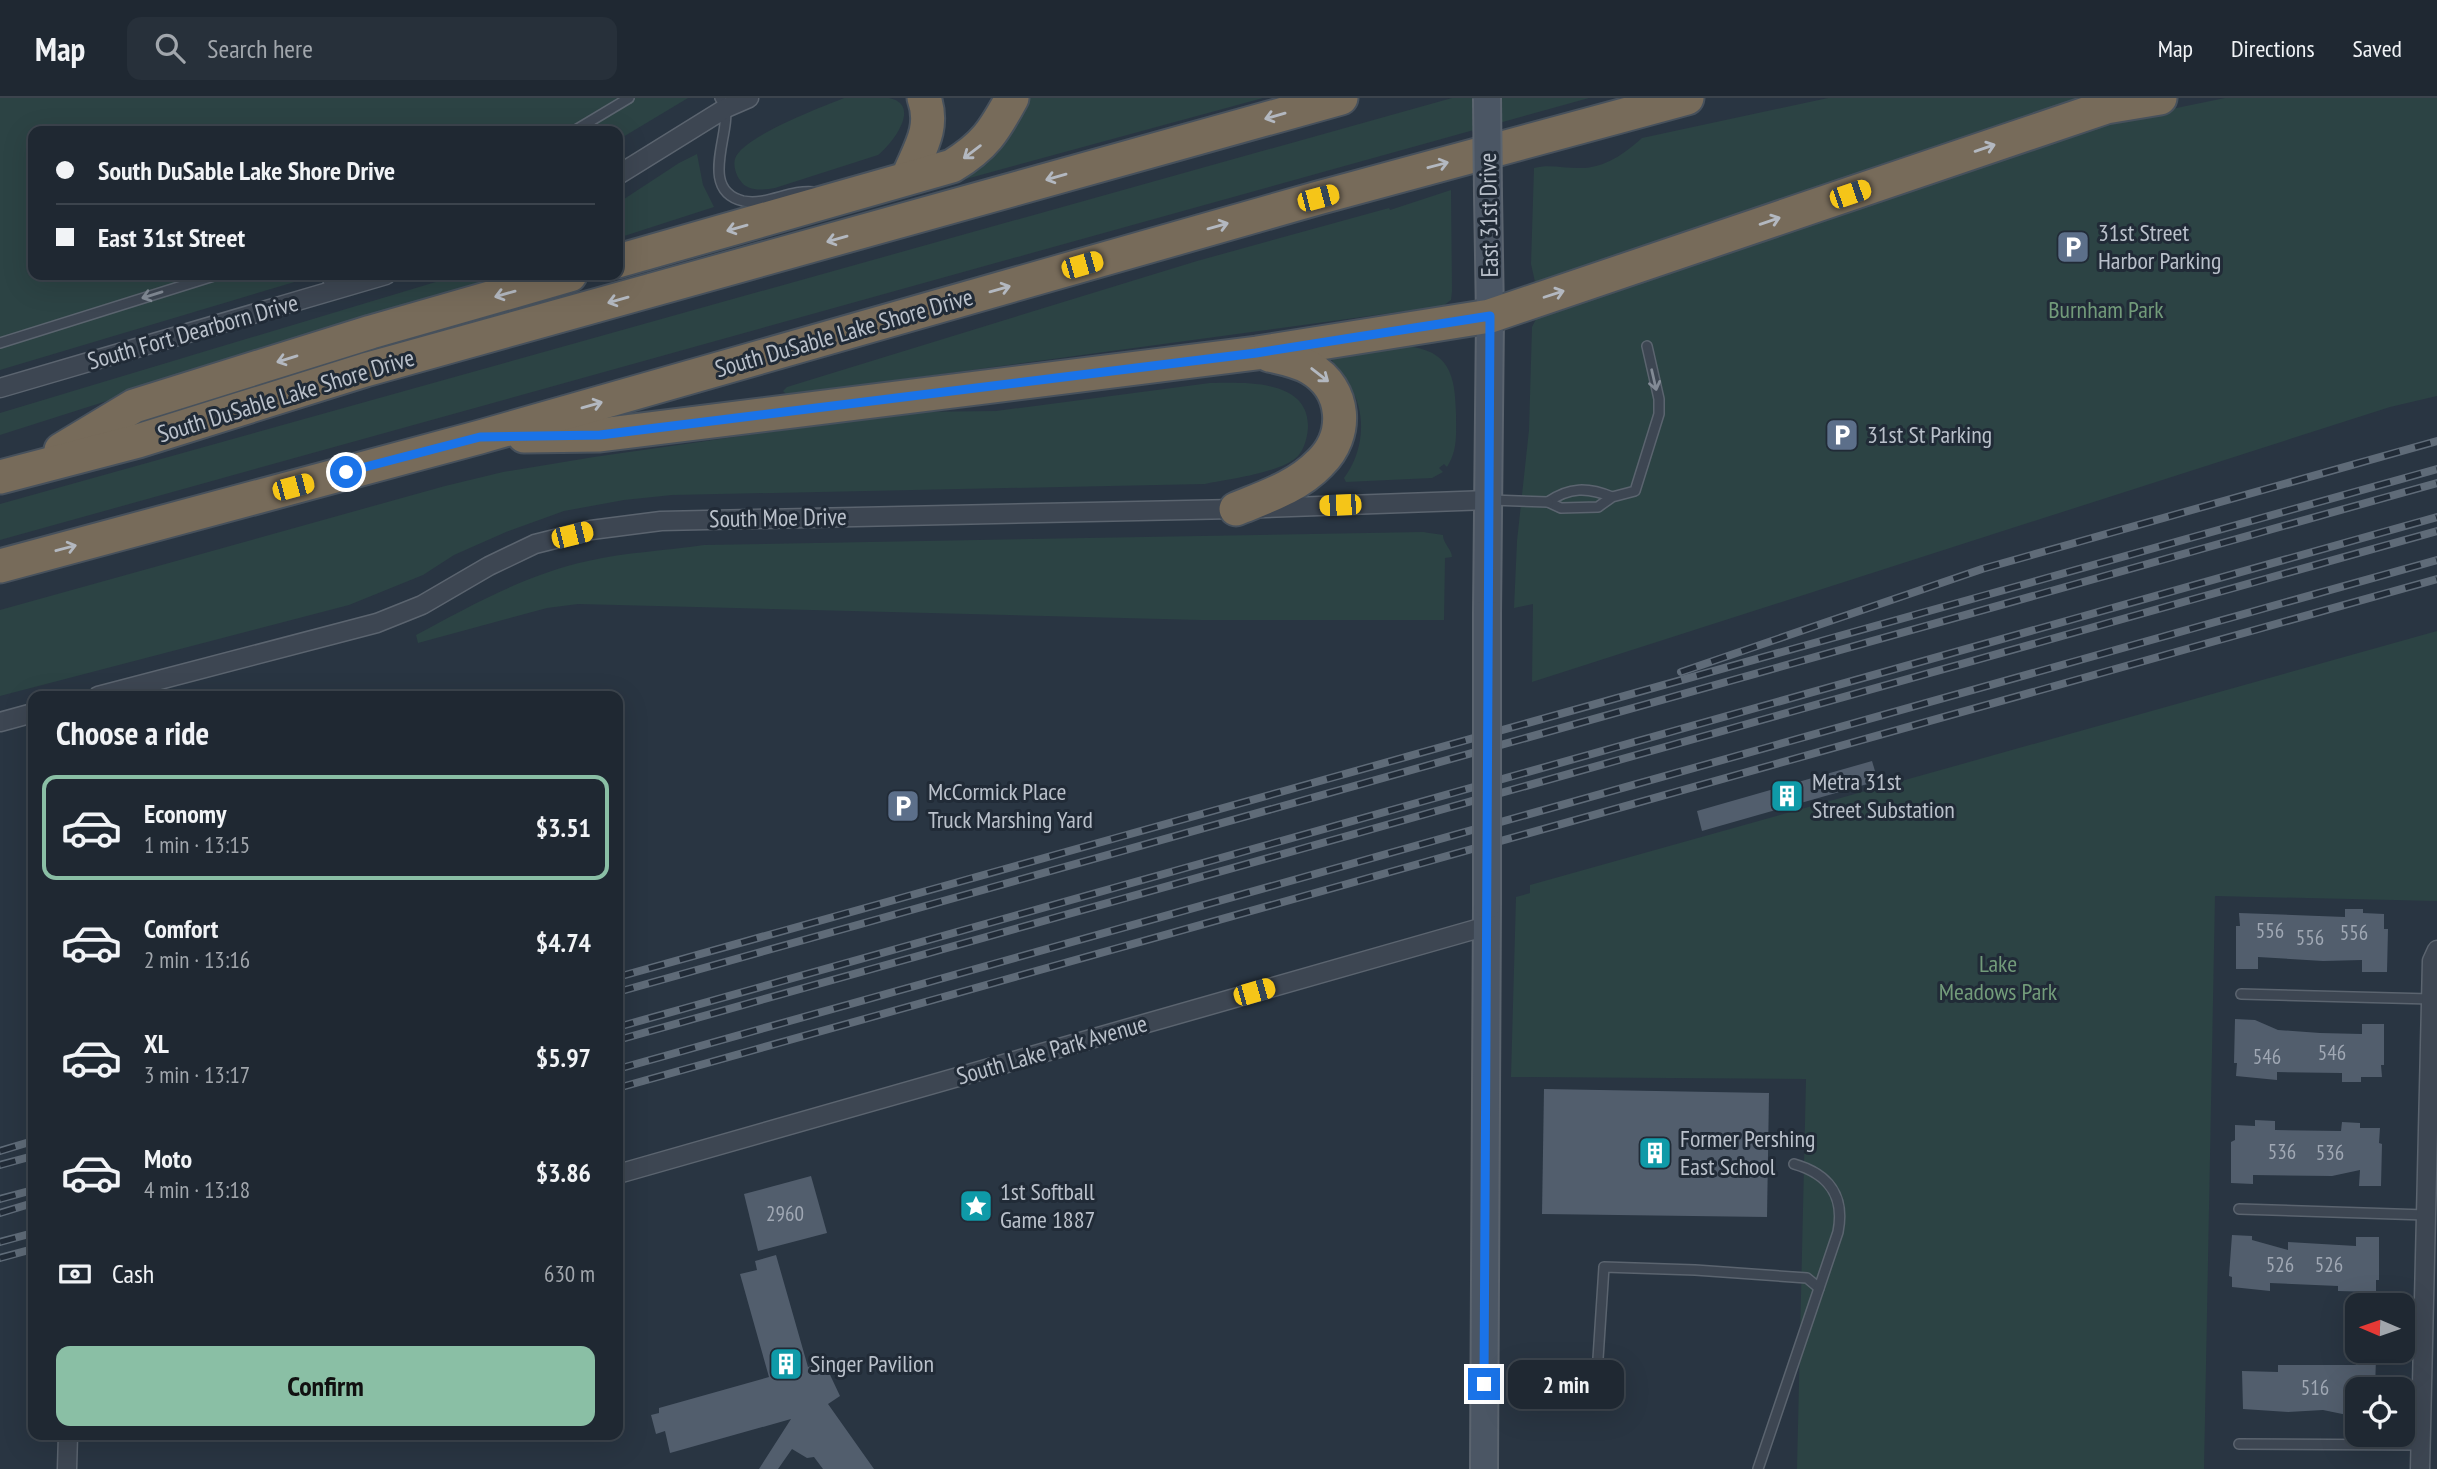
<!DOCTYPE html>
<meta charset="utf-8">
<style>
body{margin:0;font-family:"PT Sans Narrow",sans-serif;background:#27303a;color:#f1f3f6;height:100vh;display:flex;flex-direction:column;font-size:26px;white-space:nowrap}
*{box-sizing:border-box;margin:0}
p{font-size:23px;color:#a1a6ac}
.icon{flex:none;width:38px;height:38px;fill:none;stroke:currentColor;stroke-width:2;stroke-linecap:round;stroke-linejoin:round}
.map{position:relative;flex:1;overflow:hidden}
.sheet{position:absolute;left:28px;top:593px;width:595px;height:749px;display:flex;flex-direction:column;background:#1f2832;border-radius:14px;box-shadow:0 7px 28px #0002,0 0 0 2px #3c444d}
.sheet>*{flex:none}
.guide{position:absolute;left:28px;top:28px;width:595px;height:154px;border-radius:14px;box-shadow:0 7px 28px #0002,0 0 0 2px #3c444d;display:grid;align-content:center;height:154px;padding:0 28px;background:#1f2832}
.needle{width:46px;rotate:272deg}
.buttons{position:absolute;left:2345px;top:1195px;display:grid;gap:14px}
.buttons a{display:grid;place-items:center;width:70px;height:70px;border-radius:14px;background:#1f2832;box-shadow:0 7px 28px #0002,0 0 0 2px #3c444d;font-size:35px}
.end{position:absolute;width:32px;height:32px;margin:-16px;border:9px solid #1a73e8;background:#fff;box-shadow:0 0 0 4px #fff}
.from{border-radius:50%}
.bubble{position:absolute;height:49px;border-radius:14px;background:#1f2832;box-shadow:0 7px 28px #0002,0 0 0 2px #3c444d;font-size:23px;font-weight:800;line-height:49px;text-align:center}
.car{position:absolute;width:21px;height:42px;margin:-21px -10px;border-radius:9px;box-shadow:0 0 5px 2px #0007;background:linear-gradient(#f5c518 24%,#345 0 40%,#f5c518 0 76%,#345 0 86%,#f5c518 0)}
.guide b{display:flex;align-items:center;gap:24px;height:66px;font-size:26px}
.guide b+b{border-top:2px solid #3c444d}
.guide i{width:18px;height:18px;background:#f1f3f6}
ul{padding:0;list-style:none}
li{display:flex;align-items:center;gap:21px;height:105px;margin:0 14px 10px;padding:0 14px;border:4px solid transparent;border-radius:14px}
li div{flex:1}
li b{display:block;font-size:26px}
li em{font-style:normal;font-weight:800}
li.on{border-color:#8abfa5}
li>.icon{width:63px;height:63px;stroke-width:1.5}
h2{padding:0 28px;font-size:32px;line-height:84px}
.pay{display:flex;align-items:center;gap:18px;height:77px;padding:0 28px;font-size:26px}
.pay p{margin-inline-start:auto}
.primary-button{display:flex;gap:14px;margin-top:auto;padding:14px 28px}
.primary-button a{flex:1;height:80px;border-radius:14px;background:#8abfa5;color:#111;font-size:28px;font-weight:800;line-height:80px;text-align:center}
header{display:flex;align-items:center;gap:42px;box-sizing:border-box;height:98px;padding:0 35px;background:#1f2832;border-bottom:2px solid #3c444d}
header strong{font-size:33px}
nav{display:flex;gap:38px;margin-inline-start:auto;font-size:24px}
.search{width:490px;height:63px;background:#27303a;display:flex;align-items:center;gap:18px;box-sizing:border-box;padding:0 24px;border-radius:14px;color:#a1a6ac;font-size:26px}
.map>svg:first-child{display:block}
.green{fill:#2c4344}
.building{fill:#525e6d}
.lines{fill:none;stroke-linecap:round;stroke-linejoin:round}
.lane-casing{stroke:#5b646f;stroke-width:12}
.street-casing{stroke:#5b646f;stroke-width:21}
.secondary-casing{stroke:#5b646f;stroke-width:30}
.highway-casing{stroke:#47515c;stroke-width:37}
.lane{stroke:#3d4652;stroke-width:9}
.street{stroke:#3d4652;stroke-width:18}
.secondary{stroke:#4b5664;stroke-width:26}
.highway{stroke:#776b5a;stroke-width:33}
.rail-casing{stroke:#5f6b78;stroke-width:8}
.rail{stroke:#212b37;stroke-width:5;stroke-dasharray:16;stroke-linecap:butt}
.secondary-bridge-casing{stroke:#5b646f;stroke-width:30;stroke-linecap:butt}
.secondary-bridge{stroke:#4b5664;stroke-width:26}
.oneway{stroke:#b3b8c0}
.oneway2{stroke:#828a95}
.route{stroke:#1a73e8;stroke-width:9}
.labels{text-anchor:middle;stroke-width:6;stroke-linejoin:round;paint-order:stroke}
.number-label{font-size:21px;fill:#a0a8b4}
.street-label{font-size:24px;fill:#bac1cb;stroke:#212b37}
.poi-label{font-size:24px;fill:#bac1cb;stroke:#212b37;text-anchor:start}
.park-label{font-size:24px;fill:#729b7a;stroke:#212b37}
</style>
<header>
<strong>Map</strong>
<div class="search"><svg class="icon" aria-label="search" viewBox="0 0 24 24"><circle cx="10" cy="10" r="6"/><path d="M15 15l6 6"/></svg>Search here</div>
<nav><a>Map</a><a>Directions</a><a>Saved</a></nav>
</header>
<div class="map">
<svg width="2437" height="1371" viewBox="0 0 2437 1371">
<rect width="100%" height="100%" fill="#293542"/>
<g class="green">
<polygon points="0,0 688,0 618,42 618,33 33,33 33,177 318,177 0,272"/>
<path d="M 844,0 C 858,0 876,0 889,0 C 923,7 891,47 878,57 L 775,90 C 763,92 747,94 740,82 C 736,77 733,67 735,61 C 741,39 822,9 844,0 Z"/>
<polygon points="1025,0 1263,0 944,87"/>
<polygon points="1452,0 1589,0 0,442 0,406"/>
<path d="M 1828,0 L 2092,0 L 1634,153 L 1535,184 L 1531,166 L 1534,70 C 1548,66 1563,70 1578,70 C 1604,71 1624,56 1642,40 Z"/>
<polygon points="2225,0 2437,0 2437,298 2390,309 1532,584 1533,506 1514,510 1517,443 1529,332 1532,229 1537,219 2044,43 2123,21"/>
<polygon points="697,56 703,87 714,109 618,140 618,105 679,65"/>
<polygon points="1451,92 1452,193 1451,202 1443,208 787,297 783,293 787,289 1197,163 1389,110 1390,112"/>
<polygon points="459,177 502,177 0,337 0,315"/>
<path d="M 1405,248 C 1450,252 1455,277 1456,316 C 1456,336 1458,352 1447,369 L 1444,366 L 1439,370 L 1443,374 L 1432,380 L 1346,384 L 1344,380 C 1363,355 1367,319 1352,292 C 1346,281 1336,271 1331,260 Z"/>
<path d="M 1210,285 C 1242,285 1307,280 1308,327 C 1308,337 1305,350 1298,358 C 1281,375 1229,381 1205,386 L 672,397 L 624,402 L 564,413 L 506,434 L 454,457 L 423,477 L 349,507 L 0,598 L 0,512 L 445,388 L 503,374 L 594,359 L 911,314 L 996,313 Z"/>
<path d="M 1423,434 L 1443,437 C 1443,446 1452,451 1452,459 L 1445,460 L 1444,522 L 1201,522 L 578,506 L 547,510 L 418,545 L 416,537 C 470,508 527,476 588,463 C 626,454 665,453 704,447 Z"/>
<polygon points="2437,533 2437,803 2215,798 2204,1371 1797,1371 1806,981 1511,979 1516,799 1530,795 1530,787"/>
</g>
<g class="building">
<polygon points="1872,663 1878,683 1702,733 1697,713"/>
<polygon points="2345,811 2363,811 2363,815 2384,816 2384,831 2388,831 2387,874 2362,874 2362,862 2323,863 2258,859 2258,871 2236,871 2236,828 2240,828 2239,815 2345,819"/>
<polygon points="2235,921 2255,922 2278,932 2320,935 2362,936 2362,926 2384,926 2384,967 2381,967 2382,979 2361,979 2361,984 2342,984 2342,975 2277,974 2277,982 2236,978 2237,965 2234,965"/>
<polygon points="1544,991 1769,995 1767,1119 1542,1116"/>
<polygon points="2255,1022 2275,1023 2275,1032 2341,1033 2342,1024 2360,1025 2360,1030 2380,1030 2379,1045 2382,1046 2381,1088 2359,1088 2360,1072 2332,1078 2253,1077 2253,1086 2231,1085 2231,1044 2235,1042 2235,1027 2255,1028"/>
<polygon points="811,1078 827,1135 758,1153 744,1096"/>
<polygon points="2232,1137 2252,1138 2252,1142 2288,1152 2288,1144 2356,1148 2356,1139 2379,1139 2379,1182 2376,1182 2376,1194 2338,1193 2338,1188 2270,1185 2270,1193 2232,1189 2232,1179 2229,1178"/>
<polygon points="776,1157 808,1269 824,1264 840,1298 828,1306 874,1371 823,1371 814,1359 807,1360 792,1351 778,1371 759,1371 791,1321 670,1355 665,1333 656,1336 651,1317 659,1315 659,1310 769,1279 740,1176 757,1172 755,1163"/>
<polygon points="2356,1259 2376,1259 2375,1292 2357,1292 2357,1319 2323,1312 2288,1314 2243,1311 2242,1273 2278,1274 2278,1267 2356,1267"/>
</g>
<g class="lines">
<defs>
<g id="lane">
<path d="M 720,0 C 722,3 724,6 725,10 C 731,35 698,92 743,103 C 767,108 790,91 814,94"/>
<polyline points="574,33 629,0"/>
<polyline points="326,177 332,193"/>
<polyline points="0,245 217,177"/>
<path d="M 1612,399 C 1588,389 1569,389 1548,404 L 1561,410 L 1598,409 L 1612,399 L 1635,393 L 1659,316 L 1659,301 L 1647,248"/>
<polyline points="1491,402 1548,404"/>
<polyline points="2241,896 2431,901"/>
<polyline points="2239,1111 2426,1117"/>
<polyline points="1596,1291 1604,1169 1695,1172 1807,1180 1819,1190"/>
<polyline points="2239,1346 2421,1347"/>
<path d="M 1758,1371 L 1838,1134 C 1845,1098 1829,1076 1794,1066"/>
</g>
<g id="street">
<polyline points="618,77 726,10 749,0"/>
<polyline points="0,290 386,177"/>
<polyline points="98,598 377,525 422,507 489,468 535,446 591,432 661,423 1236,411 1489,402"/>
<polyline points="0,624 33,615"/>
<polyline points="618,1076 1487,828"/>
<polyline points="67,1371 68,1337"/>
<polyline points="2420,1371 2432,863 2437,852"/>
</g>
<g id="secondary">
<polyline points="1487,515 1490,218 1488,97"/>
<polyline points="1484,1371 1487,807"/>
</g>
<g id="highway">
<path d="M 908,79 C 919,52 935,30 924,0"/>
<path d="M 618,163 L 952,68 C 985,48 994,33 1012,0"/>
<polyline points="524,338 600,337 1257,255 1490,218 2106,9 2160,0"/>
<polyline points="61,352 134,308 371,234 570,177"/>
<polyline points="0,379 138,343 365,272 1341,0"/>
<path d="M 1236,411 C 1265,399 1297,389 1320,365 C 1349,337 1346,291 1310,270 C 1298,263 1283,260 1269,257"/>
<polyline points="0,468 480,339 1318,100 1687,0"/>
</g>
</defs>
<use href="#lane" class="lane-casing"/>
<use href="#street" class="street-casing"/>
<use href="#secondary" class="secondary-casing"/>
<use href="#highway" class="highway-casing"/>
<use href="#lane" class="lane"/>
<use href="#street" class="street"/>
<use href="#secondary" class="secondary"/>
<use href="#highway" class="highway"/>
<defs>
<g id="rail">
<polyline points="1681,574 1982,471 2437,343"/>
<polyline points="618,879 2437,371"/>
<polyline points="618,894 2437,385"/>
<polyline points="618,929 2437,419"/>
<polyline points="618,942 2437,433"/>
<polyline points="618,971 2437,462"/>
<polyline points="618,990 2437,481"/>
<polyline points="0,1053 33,1043"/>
<polyline points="0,1067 33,1058"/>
<polyline points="0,1101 33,1092"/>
<polyline points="0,1115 33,1105"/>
<polyline points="0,1144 33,1135"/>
<polyline points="0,1160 33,1151"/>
</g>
</defs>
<use href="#rail" class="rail-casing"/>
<use href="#rail" class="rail"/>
<defs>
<g id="secondary-bridge">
<polyline points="1487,0 1488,97"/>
<polyline points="1487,807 1487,515"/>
</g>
</defs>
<use href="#secondary-bridge" class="secondary-bridge-casing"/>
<use href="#secondary-bridge" class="secondary-bridge"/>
</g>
<defs><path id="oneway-shaft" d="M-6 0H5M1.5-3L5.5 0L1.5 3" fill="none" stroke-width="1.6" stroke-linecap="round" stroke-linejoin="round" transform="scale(1.75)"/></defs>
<g class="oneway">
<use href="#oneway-shaft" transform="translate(1275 18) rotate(164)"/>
<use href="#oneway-shaft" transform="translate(1985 50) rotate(-19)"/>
<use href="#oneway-shaft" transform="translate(972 54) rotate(143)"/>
<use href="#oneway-shaft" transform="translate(1438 67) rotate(-15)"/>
<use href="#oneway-shaft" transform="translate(1056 79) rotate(164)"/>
<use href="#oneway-shaft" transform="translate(1770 123) rotate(-19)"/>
<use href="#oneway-shaft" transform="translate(1218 128) rotate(-16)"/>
<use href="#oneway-shaft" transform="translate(737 130) rotate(164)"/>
<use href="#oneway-shaft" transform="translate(837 141) rotate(164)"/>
<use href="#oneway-shaft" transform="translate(1000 191) rotate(-16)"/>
<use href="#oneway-shaft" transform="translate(505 196) rotate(164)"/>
<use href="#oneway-shaft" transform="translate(1554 196) rotate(-18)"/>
<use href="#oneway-shaft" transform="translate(618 202) rotate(164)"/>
<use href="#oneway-shaft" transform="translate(287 261) rotate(163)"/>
<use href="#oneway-shaft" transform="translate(1320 277) rotate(38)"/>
<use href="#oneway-shaft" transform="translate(592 307) rotate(-16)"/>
<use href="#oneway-shaft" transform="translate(66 450) rotate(-15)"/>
</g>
<g class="oneway2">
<use href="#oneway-shaft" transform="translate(152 197) rotate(163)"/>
<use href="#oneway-shaft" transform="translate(1654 282) rotate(77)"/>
</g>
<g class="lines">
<polyline class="route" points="346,374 480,339 600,337 1256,255 1490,218 1484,1286"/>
</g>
<defs>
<symbol id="parking-square" viewBox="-11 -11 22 22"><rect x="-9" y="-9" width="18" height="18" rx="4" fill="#5c6f8a" stroke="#212b37"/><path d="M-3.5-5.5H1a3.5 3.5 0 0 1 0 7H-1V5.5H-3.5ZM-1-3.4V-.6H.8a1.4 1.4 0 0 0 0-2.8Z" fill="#fff"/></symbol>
<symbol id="building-square" viewBox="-11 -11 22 22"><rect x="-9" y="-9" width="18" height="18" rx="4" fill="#0f9aa8" stroke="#212b37"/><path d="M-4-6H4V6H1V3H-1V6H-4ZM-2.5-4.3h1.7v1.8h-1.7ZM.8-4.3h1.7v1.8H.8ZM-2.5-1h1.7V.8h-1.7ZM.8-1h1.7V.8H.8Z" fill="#fff"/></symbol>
<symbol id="sight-square" viewBox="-11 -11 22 22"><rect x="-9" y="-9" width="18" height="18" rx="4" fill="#0f9aa8" stroke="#212b37"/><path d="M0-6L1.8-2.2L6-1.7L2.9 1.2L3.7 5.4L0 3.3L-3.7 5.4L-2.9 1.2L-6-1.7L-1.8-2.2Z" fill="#fff"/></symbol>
</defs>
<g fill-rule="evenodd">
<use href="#parking-square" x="2054" y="130" width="38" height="38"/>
<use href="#parking-square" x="1823" y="318" width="38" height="38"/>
<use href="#building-square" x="1768" y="679" width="38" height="38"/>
<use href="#parking-square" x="884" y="689" width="38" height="38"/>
<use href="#building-square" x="1636" y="1036" width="38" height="38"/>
<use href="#sight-square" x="957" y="1089" width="38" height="38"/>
<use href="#building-square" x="767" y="1247" width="38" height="38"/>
</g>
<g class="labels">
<g class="number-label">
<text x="2270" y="840">556</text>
<text x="2354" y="842">556</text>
<text x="2310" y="847">556</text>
<text x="2332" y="962">546</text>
<text x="2267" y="966">546</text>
<text x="2282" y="1061">536</text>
<text x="2330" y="1062">536</text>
<text x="785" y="1123">2960</text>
<text x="2280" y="1174">526</text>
<text x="2329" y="1174">526</text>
<text x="2315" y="1297">516</text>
</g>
<g class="street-label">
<text transform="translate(1489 117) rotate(-91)" y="8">East 31st Drive</text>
<text transform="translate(193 234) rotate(-16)" y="8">South Fort Dearborn Drive</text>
<text transform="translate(844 235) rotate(-16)" y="8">South DuSable Lake Shore Drive</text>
<text transform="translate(286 298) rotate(-17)" y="8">South DuSable Lake Shore Drive</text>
<text transform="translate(778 420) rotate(-1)" y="8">South Moe Drive</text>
<text transform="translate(1052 952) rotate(-16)" y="8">South Lake Park Avenue</text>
</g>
<g class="poi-label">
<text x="2098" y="143">31st Street<tspan x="2098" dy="28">Harbor Parking</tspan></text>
<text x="1867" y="345">31st St Parking</text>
<text x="1812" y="692">Metra 31st<tspan x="1812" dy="28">Street Substation</tspan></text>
<text x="928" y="702">McCormick Place<tspan x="928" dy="28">Truck Marshing Yard</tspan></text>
<text x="1680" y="1049">Former Pershing<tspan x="1680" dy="28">East School</tspan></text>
<text x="1000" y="1102">1st Softball<tspan x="1000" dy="28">Game 1887</tspan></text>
<text x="810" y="1274">Singer Pavilion</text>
</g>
<g class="park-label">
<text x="2106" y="220">Burnham Park</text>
<text x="1998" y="874">Lake<tspan x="1998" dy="28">Meadows Park</tspan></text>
</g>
</g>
</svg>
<div class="buttons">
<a><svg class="needle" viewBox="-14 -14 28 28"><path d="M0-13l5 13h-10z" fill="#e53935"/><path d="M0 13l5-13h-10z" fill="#a1a6ac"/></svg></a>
<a><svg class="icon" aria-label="locate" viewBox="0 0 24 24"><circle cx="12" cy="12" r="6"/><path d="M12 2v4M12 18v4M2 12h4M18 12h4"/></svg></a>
</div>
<i class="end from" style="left:346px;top:374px"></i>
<i class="end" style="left:1484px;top:1286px"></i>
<div class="bubble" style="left:1508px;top:1262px;width:116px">2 min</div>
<i class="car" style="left:1850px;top:96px;rotate:71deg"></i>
<i class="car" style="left:1318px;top:100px;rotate:75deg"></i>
<i class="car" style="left:1082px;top:167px;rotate:74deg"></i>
<i class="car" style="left:293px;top:389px;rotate:75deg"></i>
<i class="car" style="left:1340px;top:407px;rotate:268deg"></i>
<i class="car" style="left:572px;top:437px;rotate:76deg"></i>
<i class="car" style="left:1254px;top:894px;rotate:74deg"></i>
<div class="guide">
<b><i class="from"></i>South DuSable Lake Shore Drive</b>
<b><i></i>East 31st Street</b>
</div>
<section class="sheet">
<h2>Choose a ride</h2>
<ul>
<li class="on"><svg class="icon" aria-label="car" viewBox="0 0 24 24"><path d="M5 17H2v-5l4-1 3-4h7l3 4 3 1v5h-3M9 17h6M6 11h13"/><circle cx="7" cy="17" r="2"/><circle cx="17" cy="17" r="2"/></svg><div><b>Economy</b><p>1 min · 13:15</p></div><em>$3.51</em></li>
<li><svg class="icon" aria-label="car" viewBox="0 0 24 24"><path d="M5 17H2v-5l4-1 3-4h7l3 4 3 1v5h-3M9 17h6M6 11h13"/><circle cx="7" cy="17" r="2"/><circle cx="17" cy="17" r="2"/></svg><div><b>Comfort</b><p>2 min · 13:16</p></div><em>$4.74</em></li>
<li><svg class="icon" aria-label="car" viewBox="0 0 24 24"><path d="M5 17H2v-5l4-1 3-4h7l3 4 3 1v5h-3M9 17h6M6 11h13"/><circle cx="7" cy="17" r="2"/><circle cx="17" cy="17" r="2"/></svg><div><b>XL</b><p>3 min · 13:17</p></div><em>$5.97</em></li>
<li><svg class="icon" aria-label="car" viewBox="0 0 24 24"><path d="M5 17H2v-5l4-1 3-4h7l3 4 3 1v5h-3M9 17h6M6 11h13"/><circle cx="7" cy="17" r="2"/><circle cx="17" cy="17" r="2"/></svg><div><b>Moto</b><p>4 min · 13:18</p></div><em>$3.86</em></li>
</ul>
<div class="pay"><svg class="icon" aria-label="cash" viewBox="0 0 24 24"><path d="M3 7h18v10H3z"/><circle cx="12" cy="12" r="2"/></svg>Cash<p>630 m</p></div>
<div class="primary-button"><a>Confirm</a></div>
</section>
</div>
